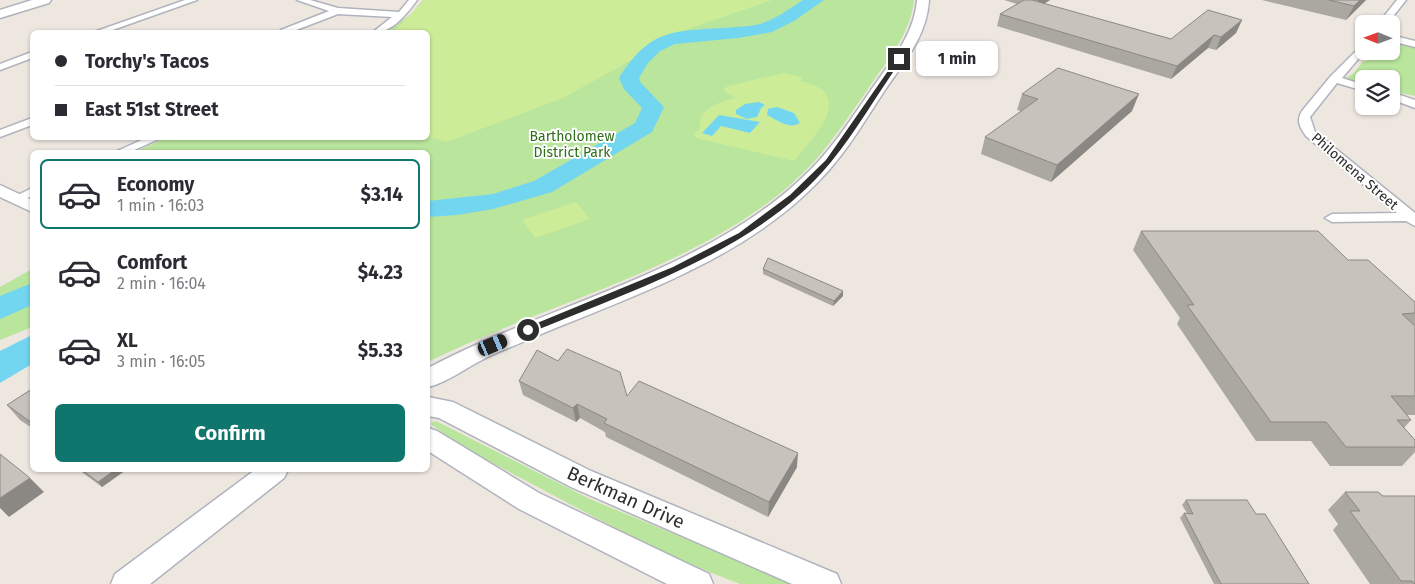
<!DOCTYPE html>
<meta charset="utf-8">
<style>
body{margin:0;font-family:"Fira Sans",sans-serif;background:#f2f2f3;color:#2b2b33;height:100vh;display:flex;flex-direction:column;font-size:19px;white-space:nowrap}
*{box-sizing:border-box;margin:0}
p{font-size:16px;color:#7c7c81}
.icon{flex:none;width:28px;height:28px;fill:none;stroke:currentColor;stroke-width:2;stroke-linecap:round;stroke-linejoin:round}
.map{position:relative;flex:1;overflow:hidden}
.drawer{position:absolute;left:30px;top:150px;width:400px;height:322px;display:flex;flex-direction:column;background:#fff;border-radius:8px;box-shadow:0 1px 4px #0004}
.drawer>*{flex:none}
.guide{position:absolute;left:30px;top:30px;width:400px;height:110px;border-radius:8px;box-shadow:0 1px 4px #0004;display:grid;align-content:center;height:110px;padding:0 25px;background:#fff}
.needle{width:32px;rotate:271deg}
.buttons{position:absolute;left:1355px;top:15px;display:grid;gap:10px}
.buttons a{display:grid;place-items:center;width:45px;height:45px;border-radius:8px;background:#fff;box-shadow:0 1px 4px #0004;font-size:25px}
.end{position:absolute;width:22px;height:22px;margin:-11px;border:6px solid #2d2d2d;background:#fff;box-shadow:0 0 0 2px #fff}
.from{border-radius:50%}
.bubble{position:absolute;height:35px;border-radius:8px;background:#fff;box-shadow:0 1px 4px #0004;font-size:16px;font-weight:700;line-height:35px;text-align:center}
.car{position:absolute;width:15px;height:30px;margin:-15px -8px;border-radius:6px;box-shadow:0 0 4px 1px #0007;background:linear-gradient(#222 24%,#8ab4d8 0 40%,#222 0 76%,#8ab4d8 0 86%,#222 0)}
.guide b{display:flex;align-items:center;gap:18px;height:48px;font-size:19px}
.guide b+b{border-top:1px solid #e1e1e2}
.guide i{width:12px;height:12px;background:#2b2b33}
ul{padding:9px 0 0;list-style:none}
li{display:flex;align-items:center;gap:15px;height:70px;margin:0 10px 8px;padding:0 15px;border:2px solid transparent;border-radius:8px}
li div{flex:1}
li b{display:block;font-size:19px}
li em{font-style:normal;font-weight:700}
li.selected{border-color:#0f766e}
li>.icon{width:45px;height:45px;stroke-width:1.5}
.cta{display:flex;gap:10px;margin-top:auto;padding:10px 25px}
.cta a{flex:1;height:58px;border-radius:8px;background:#0f766e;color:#fff;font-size:20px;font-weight:700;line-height:58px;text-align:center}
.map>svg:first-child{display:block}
.green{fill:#b9e59c}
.pitch{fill:#cdec98}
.water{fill:#73d6f1}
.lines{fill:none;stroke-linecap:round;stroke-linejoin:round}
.river{fill:#73d6f1;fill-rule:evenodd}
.street-casing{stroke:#b0b3bd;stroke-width:3}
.secondary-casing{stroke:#b0b3bd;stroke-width:3}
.street{fill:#fff;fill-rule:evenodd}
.secondary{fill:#fff;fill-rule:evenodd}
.wall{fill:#aba7a1}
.shaded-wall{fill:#8b8883}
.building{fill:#c7c2bb;stroke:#8b8883}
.route{fill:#2d2d2d}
.labels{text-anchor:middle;stroke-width:4;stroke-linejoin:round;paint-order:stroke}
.far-park-label{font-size:14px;fill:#306d1a;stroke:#fff}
.far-street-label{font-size:14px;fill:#2d2d2d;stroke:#fff}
.near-street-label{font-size:19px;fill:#2d2d2d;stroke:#fff}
</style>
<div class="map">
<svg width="1415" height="584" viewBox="0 0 1415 584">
<rect width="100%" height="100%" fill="#eee7e0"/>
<g class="green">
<path d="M 423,0 L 914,0 C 910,36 887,60 868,89 C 848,117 828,149 803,173 C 706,267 547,302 428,362 L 428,152 L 134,152 L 166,138 L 428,138 L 428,32 L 387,32 L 411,14 Z"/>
<polygon points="1391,40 1415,47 1415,96 1391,91 1391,79 1364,79 1364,85 1346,78 1354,73 1363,61 1367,61 1371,51 1391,51"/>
<polygon points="32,269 32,327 0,340 0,287"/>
<polygon points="436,421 590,499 794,584 740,584 666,555 466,449 432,425 431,423"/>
</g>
<g class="pitch">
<polygon points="425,0 772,0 685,30 563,98 447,142 428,137 428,32 393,32"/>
<path d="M 783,73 L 803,77 L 800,81 C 858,93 815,135 794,161 L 696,138 L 694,134 L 700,129 C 697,109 719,102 735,98 L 725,92 L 724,89 L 728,86 Z"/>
<polygon points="576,202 590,219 535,238 522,220"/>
</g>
<g class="water">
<polygon points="759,102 765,105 761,108 757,117 747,119 736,114 736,110 745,104"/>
<path d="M 777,107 L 794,113 L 800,123 C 788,130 778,120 767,115 L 768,109 Z"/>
<polygon points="719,115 760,122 750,133 721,126 712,136 702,133"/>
<polygon points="32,335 32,364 0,383 0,351"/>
</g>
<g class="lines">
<g class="river">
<path d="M 803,0 L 824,0 L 794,21 L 772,32 L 738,38 L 675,44 L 660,51 L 648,63 L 639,78 L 641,83 L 664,107 L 652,132 L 552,192 L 493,209 L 457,215 L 428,217 L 428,201 L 493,194 L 534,181 L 635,123 L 642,108 L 624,89 L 619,78 C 649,31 669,31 722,28 C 734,27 748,27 760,24 C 776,19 789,9 803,0 Z"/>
<polygon points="32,283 32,305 0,319 0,296"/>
</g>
<defs>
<g id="street">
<polygon points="185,0 197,0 107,32 94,32"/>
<path d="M 297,0 L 310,0 L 338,8 L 399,12 L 409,0 L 417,0 C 407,14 391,34 373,32 L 392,17 L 338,14 L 291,32 L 280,32 L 281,30 L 329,11 Z"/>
<polygon points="1397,0 1406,0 1387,24 1378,24"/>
<polygon points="1391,35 1415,41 1415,47 1391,41"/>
<path d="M 1364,43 L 1365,51 L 1342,78 L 1364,85 L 1364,91 L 1337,83 L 1310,117 L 1315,132 L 1415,213 L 1415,226 L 1406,221 L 1332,222 L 1325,218 L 1332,214 L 1397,213 L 1306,136 C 1300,128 1296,120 1302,111 L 1330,77 Z"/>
<polygon points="32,52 32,58 0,70 0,64"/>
<polygon points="1391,92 1415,100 1415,108 1391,99"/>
<polygon points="32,118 32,125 0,137 0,130"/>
<polygon points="146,138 161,138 130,152 115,152"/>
<polygon points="32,188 32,196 16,203 10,199"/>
</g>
<g id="secondary">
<polygon points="32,0 51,0 49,3 0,18 0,10"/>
<path d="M 917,0 L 929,0 C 927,36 904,62 885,90 C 864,122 845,155 818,182 C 741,262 626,298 527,340 C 512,347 496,352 482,360 C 464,369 446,383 428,387 L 428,368 C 549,304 703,273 804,176 C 830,152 849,122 869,93 C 889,63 914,37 917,0 Z"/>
<polygon points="0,185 32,200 32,212 0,197"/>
<polygon points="428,397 453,402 591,471 837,574 841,584 792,584 571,487 439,418 428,416"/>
<polygon points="428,428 437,431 539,493 709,574 713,584 667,584 519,509 428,451"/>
<polygon points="255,470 288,470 284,478 150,584 111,584 115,574"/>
</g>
</defs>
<use href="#street" class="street-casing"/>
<use href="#secondary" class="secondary-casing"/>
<use href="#street" class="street"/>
<use href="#secondary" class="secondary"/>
</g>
<g class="wall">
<polygon points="1004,0 1050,0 1044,4 1171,39 1242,20 1236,33 1216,50 1208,48 1171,79 997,26 1000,14 1017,4"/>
<polygon points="1262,0 1366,0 1346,20"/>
<polygon points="1022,94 1132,111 1051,182 981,154 985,137 1021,111 1017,110"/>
<polygon points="1141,231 1348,260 1415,302 1415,415 1407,415 1411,420 1404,428 1415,440 1415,452 1402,466 1330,466 1311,441 1256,441 1177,324 1180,318 1133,250"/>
<polygon points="763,269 843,291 843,296 833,306 763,274"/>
<polygon points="558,361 627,396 797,467 768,517 606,437 605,432 580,418 576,422 523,395 519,381"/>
<polygon points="32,389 32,428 20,420 7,405"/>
<polygon points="79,470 126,470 102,487"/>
<polygon points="1345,492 1383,496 1415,584 1370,584 1333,530 1338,524 1328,510"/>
<polygon points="1186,500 1256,514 1309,584 1214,584 1180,518 1184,513 1187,513 1182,505"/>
</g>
<g class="shaded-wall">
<polygon points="1038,0 1050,0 1035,9"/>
<polygon points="1360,0 1366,0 1346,20 1354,6"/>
<polygon points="1242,20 1236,33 1216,50 1221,37"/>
<polygon points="1214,35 1208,48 1171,79 1177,66"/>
<polygon points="1139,94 1132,111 1051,182 1057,165"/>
<polygon points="843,291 843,296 833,306 834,301"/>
<polygon points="577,404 580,418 576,422 573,408"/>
<polygon points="798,453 797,467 768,517 769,502"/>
<polygon points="115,470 126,470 102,487 98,482"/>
<polygon points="30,478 44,492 9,517 0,508 0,498"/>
</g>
<g class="building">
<polygon points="1024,0 1032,0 1171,39 1208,10 1242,20 1221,37 1214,35 1177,66 1000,14"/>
<polygon points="1329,0 1360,0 1354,6"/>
<polygon points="1058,68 1139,94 1057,165 985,137 1038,99 1022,94"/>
<polygon points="1141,231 1318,231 1348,260 1368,260 1415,302 1415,313 1402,314 1415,326 1415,396 1391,396 1411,420 1397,420 1415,440 1415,447 1346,447 1326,422 1271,422 1187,305 1194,305"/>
<polygon points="768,258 843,291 834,301 763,269"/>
<polygon points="567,349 620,372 627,396 639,381 798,453 769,502 604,423 607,419 577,404 573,408 519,381 537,350 558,361"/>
<polygon points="32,389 32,423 7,405"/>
<polygon points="0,454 30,478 0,498"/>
<polygon points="82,470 115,470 98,482"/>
<polygon points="1345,492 1378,492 1383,496 1415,496 1415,584 1412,581 1401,581 1350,511 1360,511"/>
<polygon points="1186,500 1247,500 1256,514 1265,514 1309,584 1221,584 1184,513 1193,514"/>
</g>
<path class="route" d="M 897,58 L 902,59 C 878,93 857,130 831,162 C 759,250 633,290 532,332 L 525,332 L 525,328 L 673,267 L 739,233 L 790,195 L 826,160 Z"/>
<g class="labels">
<g class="far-park-label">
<text x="572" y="141">Bartholomew<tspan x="572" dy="16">District Park</tspan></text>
</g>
<g class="far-street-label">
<text transform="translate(1355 171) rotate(41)" y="5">Philomena Street</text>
</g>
<g class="near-street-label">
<text transform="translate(626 497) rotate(24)" y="7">Berkman Drive</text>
</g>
</g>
</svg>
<div class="buttons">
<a><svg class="needle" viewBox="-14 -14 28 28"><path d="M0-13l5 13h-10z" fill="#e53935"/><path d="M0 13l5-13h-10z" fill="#7c7c81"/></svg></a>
<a><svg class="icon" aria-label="layers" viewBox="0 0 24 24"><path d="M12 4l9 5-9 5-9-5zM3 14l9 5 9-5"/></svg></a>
</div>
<i class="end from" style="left:528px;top:330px"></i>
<i class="end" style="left:899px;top:59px"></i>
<div class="bubble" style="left:916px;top:41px;width:82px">1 min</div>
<i class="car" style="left:493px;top:345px;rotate:67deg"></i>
<div class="guide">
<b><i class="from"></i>Torchy's Tacos</b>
<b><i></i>East 51st Street</b>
</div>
<section class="drawer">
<ul>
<li class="selected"><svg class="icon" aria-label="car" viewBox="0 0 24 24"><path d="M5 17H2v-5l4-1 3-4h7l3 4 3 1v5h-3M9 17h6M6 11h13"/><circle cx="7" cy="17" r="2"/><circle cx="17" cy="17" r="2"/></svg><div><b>Economy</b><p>1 min · 16:03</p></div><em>$3.14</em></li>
<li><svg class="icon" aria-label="car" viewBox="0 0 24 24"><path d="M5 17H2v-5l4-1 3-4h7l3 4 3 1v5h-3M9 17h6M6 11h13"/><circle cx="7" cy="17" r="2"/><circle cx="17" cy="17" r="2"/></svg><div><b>Comfort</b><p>2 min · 16:04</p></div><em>$4.23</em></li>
<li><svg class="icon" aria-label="car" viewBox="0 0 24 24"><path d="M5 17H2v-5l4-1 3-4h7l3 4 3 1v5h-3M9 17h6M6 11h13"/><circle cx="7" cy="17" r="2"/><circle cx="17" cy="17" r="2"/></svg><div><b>XL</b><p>3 min · 16:05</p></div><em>$5.33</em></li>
</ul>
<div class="cta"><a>Confirm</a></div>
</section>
</div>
